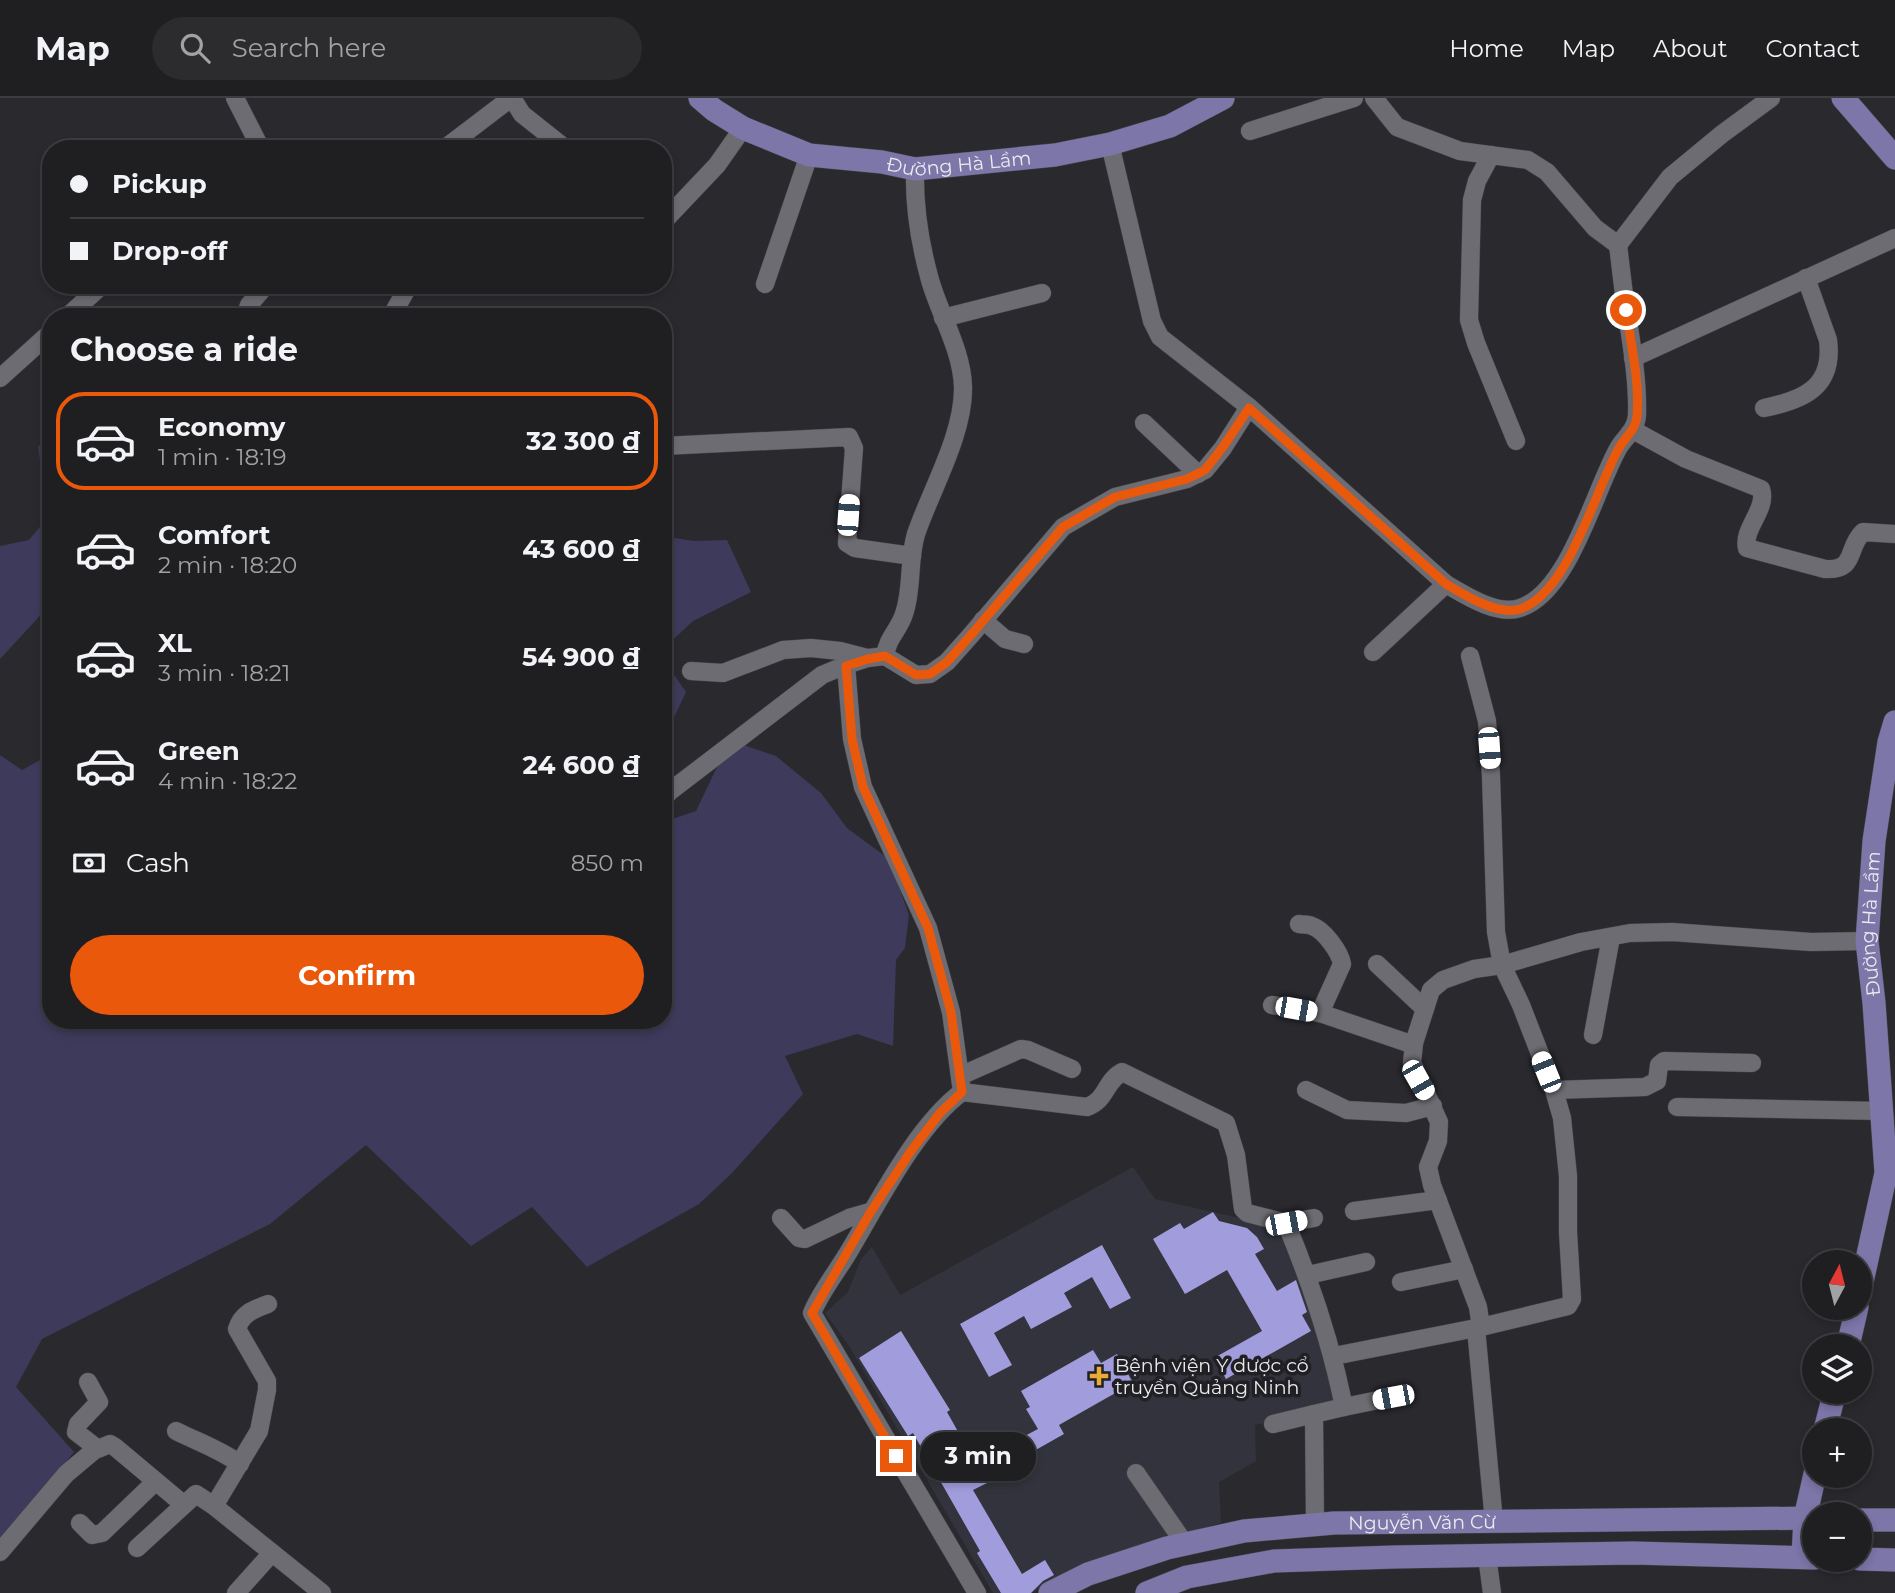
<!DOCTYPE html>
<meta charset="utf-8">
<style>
body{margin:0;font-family:Montserrat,sans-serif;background:#2c2c2f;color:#f1f3f6;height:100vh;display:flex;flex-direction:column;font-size:26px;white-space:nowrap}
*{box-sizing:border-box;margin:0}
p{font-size:23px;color:#a1a2a5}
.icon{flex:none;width:38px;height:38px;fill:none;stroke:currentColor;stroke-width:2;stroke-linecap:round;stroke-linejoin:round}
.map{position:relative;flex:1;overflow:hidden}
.side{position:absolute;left:42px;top:210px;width:630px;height:721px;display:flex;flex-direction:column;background:#1f1f22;border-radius:28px;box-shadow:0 4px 10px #0003,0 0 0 2px #3c3d40}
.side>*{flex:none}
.banner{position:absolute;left:42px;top:42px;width:630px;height:154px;border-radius:28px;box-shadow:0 4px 10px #0003,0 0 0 2px #3c3d40;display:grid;align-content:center;height:154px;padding:0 28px;background:#1f1f22}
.needle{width:46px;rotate:7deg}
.tools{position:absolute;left:1802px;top:1152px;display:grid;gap:14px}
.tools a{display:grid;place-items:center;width:70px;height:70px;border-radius:50%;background:#1f1f22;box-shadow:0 4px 10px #0003,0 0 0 2px #3c3d40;font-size:35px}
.end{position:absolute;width:32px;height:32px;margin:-16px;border:9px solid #ea580c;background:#fff;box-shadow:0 0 0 4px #fff}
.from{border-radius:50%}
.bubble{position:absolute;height:49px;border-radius:24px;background:#1f1f22;box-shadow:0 4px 10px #0003,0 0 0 2px #3c3d40;font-size:23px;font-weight:700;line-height:49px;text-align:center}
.car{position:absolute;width:21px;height:42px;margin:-21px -10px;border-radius:9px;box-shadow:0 0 5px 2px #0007;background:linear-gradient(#fff 24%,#345 0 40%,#fff 0 76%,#345 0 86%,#fff 0)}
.banner b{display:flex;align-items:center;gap:24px;height:66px;font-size:26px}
.banner b+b{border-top:2px solid #3c3d40}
.banner i{width:18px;height:18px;background:#f1f3f6}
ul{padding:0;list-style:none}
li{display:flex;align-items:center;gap:21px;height:98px;margin:0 14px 10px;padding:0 14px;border:4px solid transparent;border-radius:28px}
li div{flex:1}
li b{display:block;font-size:26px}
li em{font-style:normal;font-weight:700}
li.on{border-color:#ea580c}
li>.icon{width:63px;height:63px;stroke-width:1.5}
h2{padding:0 28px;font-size:32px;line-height:84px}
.pay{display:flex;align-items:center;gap:18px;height:77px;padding:0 28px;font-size:26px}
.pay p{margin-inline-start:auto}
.button{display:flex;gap:14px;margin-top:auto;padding:14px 28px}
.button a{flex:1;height:80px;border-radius:42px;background:#ea580c;color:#fff;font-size:28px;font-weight:700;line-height:80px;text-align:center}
header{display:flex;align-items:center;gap:42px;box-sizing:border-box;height:98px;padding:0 35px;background:#1f1f22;border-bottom:2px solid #3c3d40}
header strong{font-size:33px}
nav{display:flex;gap:38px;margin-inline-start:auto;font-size:24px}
.search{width:490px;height:63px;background:#2c2c2f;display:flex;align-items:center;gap:18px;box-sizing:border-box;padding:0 24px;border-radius:38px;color:#a1a2a5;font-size:26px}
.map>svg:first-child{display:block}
.built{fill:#33333d}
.green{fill:#3d3a5b}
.building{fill:#a19cdb}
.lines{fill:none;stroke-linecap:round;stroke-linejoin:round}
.minor-casing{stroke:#46454a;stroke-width:19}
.major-casing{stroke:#46454a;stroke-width:24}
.minor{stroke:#6d6c72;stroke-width:18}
.major{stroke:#7c76a9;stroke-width:23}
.route{stroke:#ea580c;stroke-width:9}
.poi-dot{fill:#eaaa38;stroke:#1f1f24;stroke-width:2.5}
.labels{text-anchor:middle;stroke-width:7;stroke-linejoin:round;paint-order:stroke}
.street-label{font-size:19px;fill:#ebeaee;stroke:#1f1f24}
.poi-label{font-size:19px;fill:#ebeaee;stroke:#1f1f24;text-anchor:start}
</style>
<header>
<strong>Map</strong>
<div class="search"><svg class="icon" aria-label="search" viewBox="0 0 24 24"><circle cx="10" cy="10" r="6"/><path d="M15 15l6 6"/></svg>Search here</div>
<nav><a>Home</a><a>Map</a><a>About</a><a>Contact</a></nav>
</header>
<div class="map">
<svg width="1895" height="1495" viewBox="0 0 1895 1495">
<rect width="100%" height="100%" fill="#29292e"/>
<polygon class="built" points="1133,1069 1155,1101 1284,1130 1340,1307 1255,1327 1256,1363 1219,1384 1221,1425 1098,1462 1056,1480 1031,1495 993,1495 849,1248 825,1215 848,1194 861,1161 872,1149 900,1197"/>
<g class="green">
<polygon points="51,344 51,502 37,521 0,561 0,448 29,442 48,419 38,348"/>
<polygon points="663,438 694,443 727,442 751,494 693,523 663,551"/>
<polygon points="663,561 686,594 663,643"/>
<polygon points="735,644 776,658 821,695 847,730 889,761 909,817 905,850 896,862 893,948 857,936 785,958 803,996 732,1075 699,1106 587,1169 532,1109 471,1148 366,1047 270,1126 42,1241 16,1289 74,1354 0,1444 0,657 22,672 51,656 51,922 663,922 663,724 696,713 716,671"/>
</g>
<g class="building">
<polygon points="1213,1114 1219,1123 1247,1130 1257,1139 1264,1151 1255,1156 1277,1193 1296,1182 1307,1214 1302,1217 1311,1233 1226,1281 1214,1260 1262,1233 1227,1172 1185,1196 1153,1141 1180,1125 1184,1131"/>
<polygon points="1102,1147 1131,1200 1110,1211 1092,1179 1064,1195 1072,1209 1031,1231 1024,1218 994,1235 1012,1267 989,1279 960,1226"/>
<polygon points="901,1233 950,1312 947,1314 987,1385 973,1392 1022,1476 1045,1462 1054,1477 1043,1483 1031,1495 1001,1495 977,1455 980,1453 913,1335 908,1338 859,1260"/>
<polygon points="1093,1252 1101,1265 1117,1256 1133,1285 1059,1327 1064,1336 1018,1362 1009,1346 1038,1331 1026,1311 1030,1309 1021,1293"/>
</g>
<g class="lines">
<defs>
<g id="minor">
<polyline points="235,0 261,51"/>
<polyline points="512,0 522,16 566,51"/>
<polyline points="1250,33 1354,0"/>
<path d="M 1110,46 L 1152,223 L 1160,239 L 1249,309 L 1446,486 C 1465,497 1497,518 1520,510 C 1570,494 1595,390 1619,349 C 1626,338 1636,332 1637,317 C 1638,284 1632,249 1627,216 C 1623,193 1621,170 1618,147 L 1595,130 L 1547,74 L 1528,62 L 1460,53 L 1397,29 L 1374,0"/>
<polyline points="444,51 511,0"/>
<polyline points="1491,57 1477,83 1472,102 1469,222 1476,245 1516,343"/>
<path d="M 915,71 C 914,107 920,146 930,182 C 940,217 962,252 963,289 C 964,336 931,392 916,436 C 908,462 913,490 904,516 C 898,534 888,538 885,558 L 868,560 L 846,567 L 852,641 L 863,689 L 928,830 L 951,914 L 962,994 C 916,1028 877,1107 848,1155 C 836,1175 820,1195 812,1215 L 977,1495"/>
<polyline points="663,124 717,67 743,30"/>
<polyline points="1618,147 1670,79 1722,36 1771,0"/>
<polyline points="765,186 809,57"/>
<polyline points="67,219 102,187"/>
<polyline points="245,219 249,207 266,187"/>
<polyline points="391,219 409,187"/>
<polyline points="943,220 1042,195"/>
<polyline points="1633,260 1895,140"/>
<polyline points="0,280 51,234"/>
<path d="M 1764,310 C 1804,302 1834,289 1828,242 L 1806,180"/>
<polyline points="1144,325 1198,376"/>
<path d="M 1633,332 L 1686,361 L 1761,391 C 1768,411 1742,431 1747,450 L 1825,471 C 1857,473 1846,450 1863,434 L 1895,436"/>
<polyline points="663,348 849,339 854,350 847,445 855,450 912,458"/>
<polyline points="983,522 1005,541 1024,546"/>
<polyline points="1373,554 1446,486"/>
<polyline points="885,558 916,577 930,576 947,564 971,537 1063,429 1115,399 1187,381 1205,372 1223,350 1249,309"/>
<polyline points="691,573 723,575 783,552 811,550 840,553 867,560"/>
<polyline points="663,702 669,694 822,577 846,567"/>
<path d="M 1299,826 C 1303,827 1308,826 1312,828 C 1324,832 1340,854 1342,866 L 1320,915"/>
<polyline points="1377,866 1425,911"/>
<polyline points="1272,907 1320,915 1408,945 1414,945 1431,892 1443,882 1474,871 1502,867 1581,844 1630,835 1672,834 1811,844 1867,843"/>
<polyline points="1593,937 1611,839"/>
<polyline points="1414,945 1412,965 1439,1024 1438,1043 1428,1069 1432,1087 1478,1209 1481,1229"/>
<polyline points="960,978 1021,951 1028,952 1072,971"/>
<polyline points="1306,992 1347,1012 1406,1015 1433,1008"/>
<polyline points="1554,992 1645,989 1657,983 1659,967 1664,963 1752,965"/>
<path d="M 962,994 L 1087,1009 C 1107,1002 1105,983 1122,974 L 1226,1025 L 1236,1057 L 1243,1111 L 1247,1115 L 1286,1125 C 1311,1185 1331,1245 1344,1309 L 1314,1316 L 1315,1426"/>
<polyline points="1677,1009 1882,1013"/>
<polyline points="1354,1113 1438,1102"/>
<polyline points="781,1120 799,1140 805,1141 849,1120 870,1114"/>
<polyline points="1286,1125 1314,1120"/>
<polyline points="1308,1177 1366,1164"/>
<polyline points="1401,1184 1464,1171"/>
<polyline points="1476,1230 1494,1424"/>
<polyline points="1334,1258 1481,1229 1568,1208 1572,1201 1568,1134 1568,1078 1562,1020 1554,992 1521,907 1502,867 1496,834 1491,678 1487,623 1470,558"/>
<polyline points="88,1284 99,1304 78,1326 76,1334 98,1351 110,1346 115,1349 183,1406"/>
<polyline points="1344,1309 1393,1299"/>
<polyline points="1273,1326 1314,1316"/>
<path d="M 176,1333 C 198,1344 221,1352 240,1366"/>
<polyline points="1136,1375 1185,1446"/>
<path d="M 214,1408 L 259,1333 L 267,1292 L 267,1283 L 237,1231 C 242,1215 253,1212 268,1206"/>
<polyline points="80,1425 92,1437 102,1435 155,1384"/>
<polyline points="137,1450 196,1396 214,1408 322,1495"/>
<polyline points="0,1454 66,1376 97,1350"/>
<polyline points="1487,1458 1492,1495"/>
<polyline points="236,1495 271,1456"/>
</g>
<g id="major">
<path id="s1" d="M 700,0 L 714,12 L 743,30 L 809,57 L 882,64 L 915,71 L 1055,57 L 1110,46 L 1170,28 L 1223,0"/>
<polyline points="1843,0 1895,60"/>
<path id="s2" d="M 1860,1193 L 1886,1075 L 1874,905 L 1867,843 L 1874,743 L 1889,644 L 1895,624"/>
<polyline points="1848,1248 1857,1209"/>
<polyline points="1825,1332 1835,1293"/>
<polyline points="1860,1422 1895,1422"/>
<polyline points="1803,1459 1805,1420 1815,1376"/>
<polyline points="1860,1461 1895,1462"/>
<path id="s3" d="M 1050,1495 L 1088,1476 L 1167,1450 L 1244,1433 L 1334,1425 L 1815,1420"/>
<polyline points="1147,1495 1187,1479 1274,1463 1394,1459 1634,1455 1815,1460"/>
</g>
</defs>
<use href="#minor" class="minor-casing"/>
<use href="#major" class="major-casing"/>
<use href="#minor" class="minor"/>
<use href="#major" class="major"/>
</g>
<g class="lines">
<path class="route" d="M 896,1358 L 812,1215 L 870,1115 L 911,1053 L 940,1015 L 962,994 L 951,914 L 928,830 L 863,689 L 852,641 L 846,568 L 868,561 L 885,558 L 916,577 L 930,576 L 947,564 L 971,537 L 1063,429 L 1115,399 L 1187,381 L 1205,372 L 1223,349 L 1249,310 L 1446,486 C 1465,497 1497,518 1520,511 C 1569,495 1595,392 1619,350 C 1625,339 1636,332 1637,318 C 1640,284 1631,247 1626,212"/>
</g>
<path class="poi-dot" d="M1095.5 1267.5h7v7h7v7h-7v7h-7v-7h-7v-7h7z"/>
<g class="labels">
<g class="street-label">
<text dy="7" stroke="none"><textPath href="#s1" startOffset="275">Đường Hà Lầm</textPath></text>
<text dy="7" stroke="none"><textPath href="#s2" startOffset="371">Đường Hà Lầm</textPath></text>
<text dy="7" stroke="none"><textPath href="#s3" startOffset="383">Nguyễn Văn Cừ</textPath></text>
</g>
<g class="poi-label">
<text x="1115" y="1274">Bệnh viện Y dược cổ<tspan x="1115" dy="22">truyền Quảng Ninh</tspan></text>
</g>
</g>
</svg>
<div class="tools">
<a><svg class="needle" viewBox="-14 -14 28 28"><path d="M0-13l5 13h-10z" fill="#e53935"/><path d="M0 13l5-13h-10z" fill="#a1a2a5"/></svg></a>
<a><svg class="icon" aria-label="layers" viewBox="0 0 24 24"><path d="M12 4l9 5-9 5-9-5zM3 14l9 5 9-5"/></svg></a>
<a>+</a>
<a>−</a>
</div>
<i class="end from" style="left:1626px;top:212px"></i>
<i class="end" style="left:896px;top:1358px"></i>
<div class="bubble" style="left:920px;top:1334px;width:116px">3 min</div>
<i class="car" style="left:848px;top:417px;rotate:4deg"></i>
<i class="car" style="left:1489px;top:650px;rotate:176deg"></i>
<i class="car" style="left:1296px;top:911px;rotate:100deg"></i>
<i class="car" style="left:1546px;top:974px;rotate:338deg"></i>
<i class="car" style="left:1418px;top:982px;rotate:150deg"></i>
<i class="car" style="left:1286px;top:1125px;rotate:79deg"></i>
<i class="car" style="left:1393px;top:1299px;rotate:259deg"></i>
<div class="banner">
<b><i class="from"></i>Pickup</b>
<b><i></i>Drop-off</b>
</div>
<section class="side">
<h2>Choose a ride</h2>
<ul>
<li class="on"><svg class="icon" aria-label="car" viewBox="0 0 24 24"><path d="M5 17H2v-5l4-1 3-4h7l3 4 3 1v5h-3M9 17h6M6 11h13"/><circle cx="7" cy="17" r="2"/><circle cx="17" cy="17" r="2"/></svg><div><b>Economy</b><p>1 min · 18:19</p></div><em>32 300 ₫</em></li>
<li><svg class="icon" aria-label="car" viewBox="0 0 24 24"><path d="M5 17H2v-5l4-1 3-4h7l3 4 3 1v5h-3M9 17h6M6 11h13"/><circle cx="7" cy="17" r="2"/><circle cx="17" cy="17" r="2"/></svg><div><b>Comfort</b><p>2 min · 18:20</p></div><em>43 600 ₫</em></li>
<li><svg class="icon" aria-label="car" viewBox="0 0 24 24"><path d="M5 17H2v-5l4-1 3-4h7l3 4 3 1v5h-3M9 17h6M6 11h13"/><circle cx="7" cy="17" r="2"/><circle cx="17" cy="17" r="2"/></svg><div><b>XL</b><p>3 min · 18:21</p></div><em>54 900 ₫</em></li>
<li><svg class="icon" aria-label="car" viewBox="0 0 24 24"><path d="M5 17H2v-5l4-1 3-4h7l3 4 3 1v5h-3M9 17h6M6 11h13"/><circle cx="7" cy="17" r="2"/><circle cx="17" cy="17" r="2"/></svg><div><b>Green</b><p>4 min · 18:22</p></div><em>24 600 ₫</em></li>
</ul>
<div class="pay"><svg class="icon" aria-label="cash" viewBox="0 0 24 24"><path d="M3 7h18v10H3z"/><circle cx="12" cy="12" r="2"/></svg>Cash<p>850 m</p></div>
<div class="button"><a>Confirm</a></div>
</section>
</div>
